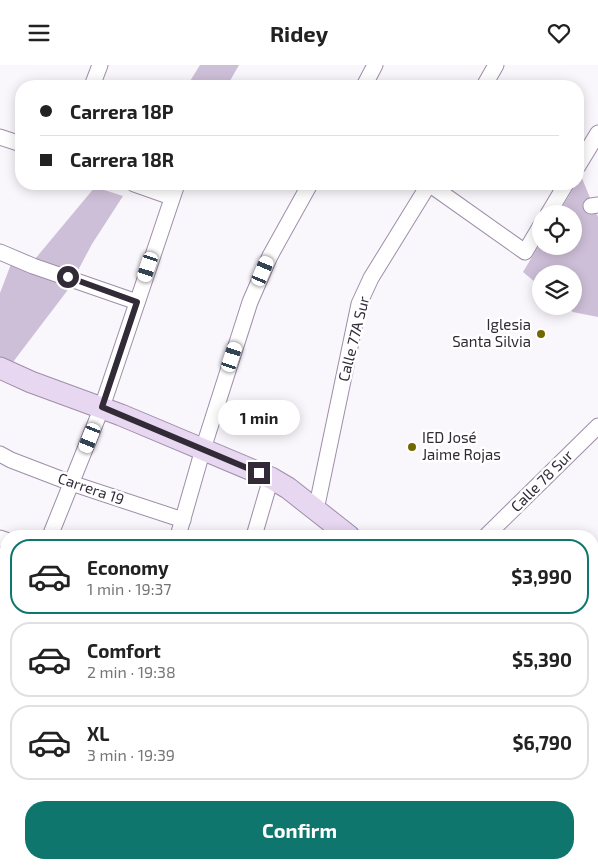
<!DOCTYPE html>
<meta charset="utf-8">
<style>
body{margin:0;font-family:"Exo 2",sans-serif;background:#f2f2f2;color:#222;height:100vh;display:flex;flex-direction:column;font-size:19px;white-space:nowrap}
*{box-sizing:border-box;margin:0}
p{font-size:16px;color:#767676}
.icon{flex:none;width:28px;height:28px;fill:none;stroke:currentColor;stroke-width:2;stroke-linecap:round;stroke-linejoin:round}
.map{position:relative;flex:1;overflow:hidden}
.panel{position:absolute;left:0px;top:465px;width:599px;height:339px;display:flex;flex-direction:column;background:#fff;border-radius:20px 20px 0 0;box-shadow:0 2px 12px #0003}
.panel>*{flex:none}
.hud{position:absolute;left:15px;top:15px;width:569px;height:110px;border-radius:20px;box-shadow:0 2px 12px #0003;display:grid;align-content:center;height:110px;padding:0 25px;background:#fff}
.tools{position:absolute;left:532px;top:140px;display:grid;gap:10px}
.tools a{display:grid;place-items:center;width:50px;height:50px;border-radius:50%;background:#fff;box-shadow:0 2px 12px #0003;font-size:25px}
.end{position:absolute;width:22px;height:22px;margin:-11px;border:6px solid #322b37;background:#fff;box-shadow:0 0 0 2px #fff}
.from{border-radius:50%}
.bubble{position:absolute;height:35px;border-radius:18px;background:#fff;box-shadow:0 2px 12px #0003;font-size:16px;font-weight:700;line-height:35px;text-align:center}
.car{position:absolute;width:15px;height:30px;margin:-15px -8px;border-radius:6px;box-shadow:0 0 4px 1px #0007;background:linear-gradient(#fff 24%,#345 0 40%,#fff 0 76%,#345 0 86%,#fff 0)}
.hud b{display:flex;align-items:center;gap:18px;height:48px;font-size:19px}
.hud b+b{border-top:1px solid #e0e0e0}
.hud i{width:12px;height:12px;background:#222}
ul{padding:9px 0 0;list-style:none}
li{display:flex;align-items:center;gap:15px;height:75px;margin:0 10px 8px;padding:0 15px;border:2px solid #e0e0e0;border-radius:20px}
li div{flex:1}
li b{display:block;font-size:19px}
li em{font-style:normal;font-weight:700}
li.selected{border-color:#0f766e}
li>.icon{width:45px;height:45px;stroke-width:1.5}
.action{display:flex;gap:10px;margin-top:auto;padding:10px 25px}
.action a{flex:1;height:58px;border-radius:20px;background:#0f766e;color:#fff;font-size:20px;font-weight:700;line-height:58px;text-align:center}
header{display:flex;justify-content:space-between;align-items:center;height:65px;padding:0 25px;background:#fff;font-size:22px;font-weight:700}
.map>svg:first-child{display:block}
.green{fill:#cebfd8}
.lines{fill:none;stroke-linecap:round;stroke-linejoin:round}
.stream{stroke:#8c7998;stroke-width:4.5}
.street-casing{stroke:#9f8eaa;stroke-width:17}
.secondary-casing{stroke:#9f8eaa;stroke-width:23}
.street{stroke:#fff;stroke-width:15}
.secondary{stroke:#e7d7f1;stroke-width:21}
.route{stroke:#322b37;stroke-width:6}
.poi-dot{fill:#736800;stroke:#fff;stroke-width:2}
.labels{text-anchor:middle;stroke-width:5;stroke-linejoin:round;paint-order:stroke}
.poi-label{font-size:15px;fill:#322b37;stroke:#fff;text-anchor:end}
.street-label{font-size:15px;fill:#322b37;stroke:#fff}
</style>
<header><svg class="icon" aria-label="menu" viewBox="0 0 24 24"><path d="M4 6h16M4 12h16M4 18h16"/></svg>Ridey<svg class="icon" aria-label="heart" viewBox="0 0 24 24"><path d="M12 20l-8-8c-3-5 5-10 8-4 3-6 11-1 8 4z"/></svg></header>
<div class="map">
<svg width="598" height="803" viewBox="0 0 598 803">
<rect width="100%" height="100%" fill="#f9f6fc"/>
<g class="green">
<polygon points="200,0 239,0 227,21 187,21"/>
<polygon points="581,111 598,152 598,252 573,247 566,241 574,241 574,209 541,209 541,222 523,207 541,177 541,181 574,181 574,149 558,149 576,119 578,119"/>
<polygon points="95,122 123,131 92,179 67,226 13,297 0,293 0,228 16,186 35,194"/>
<polygon points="0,473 6,475 6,798 592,798 593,752 598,754 598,803 0,803"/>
</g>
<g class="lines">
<g class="stream">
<polyline points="592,785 598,786"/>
<polyline points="470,803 472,798"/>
</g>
<defs>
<g id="street">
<polyline points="92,21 100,0"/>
<polyline points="364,21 375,0"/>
<polyline points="484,21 496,0"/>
<polyline points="0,72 21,79"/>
<polyline points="578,101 598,68"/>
<polyline points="134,119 171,132"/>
<polyline points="429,119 525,187 541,160"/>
<polyline points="591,141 598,140"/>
<polyline points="548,149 566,119"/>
<polyline points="0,187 33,201 137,237"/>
<polyline points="0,389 11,395 71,418 183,455"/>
<polyline points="316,445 359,239 371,213 429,119"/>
<polyline points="50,471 102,342 177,119"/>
<polyline points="178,471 203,384 250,237 270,191 310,119"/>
<polyline points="254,471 271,413"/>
<polyline points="486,471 598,361"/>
<polyline points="0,473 6,475"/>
</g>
<g id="secondary">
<polyline points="0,303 31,317 121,350 271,413 288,423 349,471"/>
<polyline points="592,529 598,523"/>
<polyline points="592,670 598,674"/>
</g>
</defs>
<use href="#street" class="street-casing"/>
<use href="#secondary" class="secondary-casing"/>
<use href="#street" class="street"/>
<use href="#secondary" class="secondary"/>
</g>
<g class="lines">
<polyline class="route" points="68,212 137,237 102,342 259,408"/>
</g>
<g class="poi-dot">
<circle cx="541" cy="269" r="5"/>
<circle cx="412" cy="382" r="5"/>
</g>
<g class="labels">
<g class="poi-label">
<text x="531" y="265">Iglesia<tspan x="531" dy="17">Santa Silvia</tspan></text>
<text x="422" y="378" text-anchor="start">IED José<tspan x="422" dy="17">Jaime Rojas</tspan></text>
</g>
<g class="street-label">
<text transform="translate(354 274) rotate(-76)" y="5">Calle 77A Sur</text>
<text transform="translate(542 416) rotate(-45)" y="5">Calle 78 Sur</text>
<text transform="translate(91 424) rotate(19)" y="5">Carrera 19</text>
</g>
</g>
</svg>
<div class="tools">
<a><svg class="icon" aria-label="locate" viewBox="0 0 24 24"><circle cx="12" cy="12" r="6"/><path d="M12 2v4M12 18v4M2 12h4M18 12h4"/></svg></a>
<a><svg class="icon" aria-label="layers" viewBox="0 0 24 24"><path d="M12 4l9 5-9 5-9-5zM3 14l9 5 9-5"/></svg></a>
</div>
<i class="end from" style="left:68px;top:212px"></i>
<i class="end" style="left:259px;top:408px"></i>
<div class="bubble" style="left:218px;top:335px;width:82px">1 min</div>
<i class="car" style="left:148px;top:202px;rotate:198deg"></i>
<i class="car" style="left:263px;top:206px;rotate:23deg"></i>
<i class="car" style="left:232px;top:292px;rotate:18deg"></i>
<i class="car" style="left:90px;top:373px;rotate:202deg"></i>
<div class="hud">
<b><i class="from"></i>Carrera 18P</b>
<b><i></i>Carrera 18R</b>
</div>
<section class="panel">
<ul>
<li class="selected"><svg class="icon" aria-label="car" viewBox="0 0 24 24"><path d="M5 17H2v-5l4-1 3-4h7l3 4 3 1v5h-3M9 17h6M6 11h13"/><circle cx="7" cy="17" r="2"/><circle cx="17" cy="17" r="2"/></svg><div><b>Economy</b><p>1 min · 19:37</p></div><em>$3,990</em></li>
<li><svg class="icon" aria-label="car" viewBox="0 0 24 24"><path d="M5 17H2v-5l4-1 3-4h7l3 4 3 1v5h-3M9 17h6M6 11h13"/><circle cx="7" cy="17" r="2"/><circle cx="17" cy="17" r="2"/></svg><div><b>Comfort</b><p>2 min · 19:38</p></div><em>$5,390</em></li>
<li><svg class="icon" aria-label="car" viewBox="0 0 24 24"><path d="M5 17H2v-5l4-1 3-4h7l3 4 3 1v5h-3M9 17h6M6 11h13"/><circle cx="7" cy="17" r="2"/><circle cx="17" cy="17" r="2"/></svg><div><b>XL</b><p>3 min · 19:39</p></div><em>$6,790</em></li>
</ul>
<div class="action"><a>Confirm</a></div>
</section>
</div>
